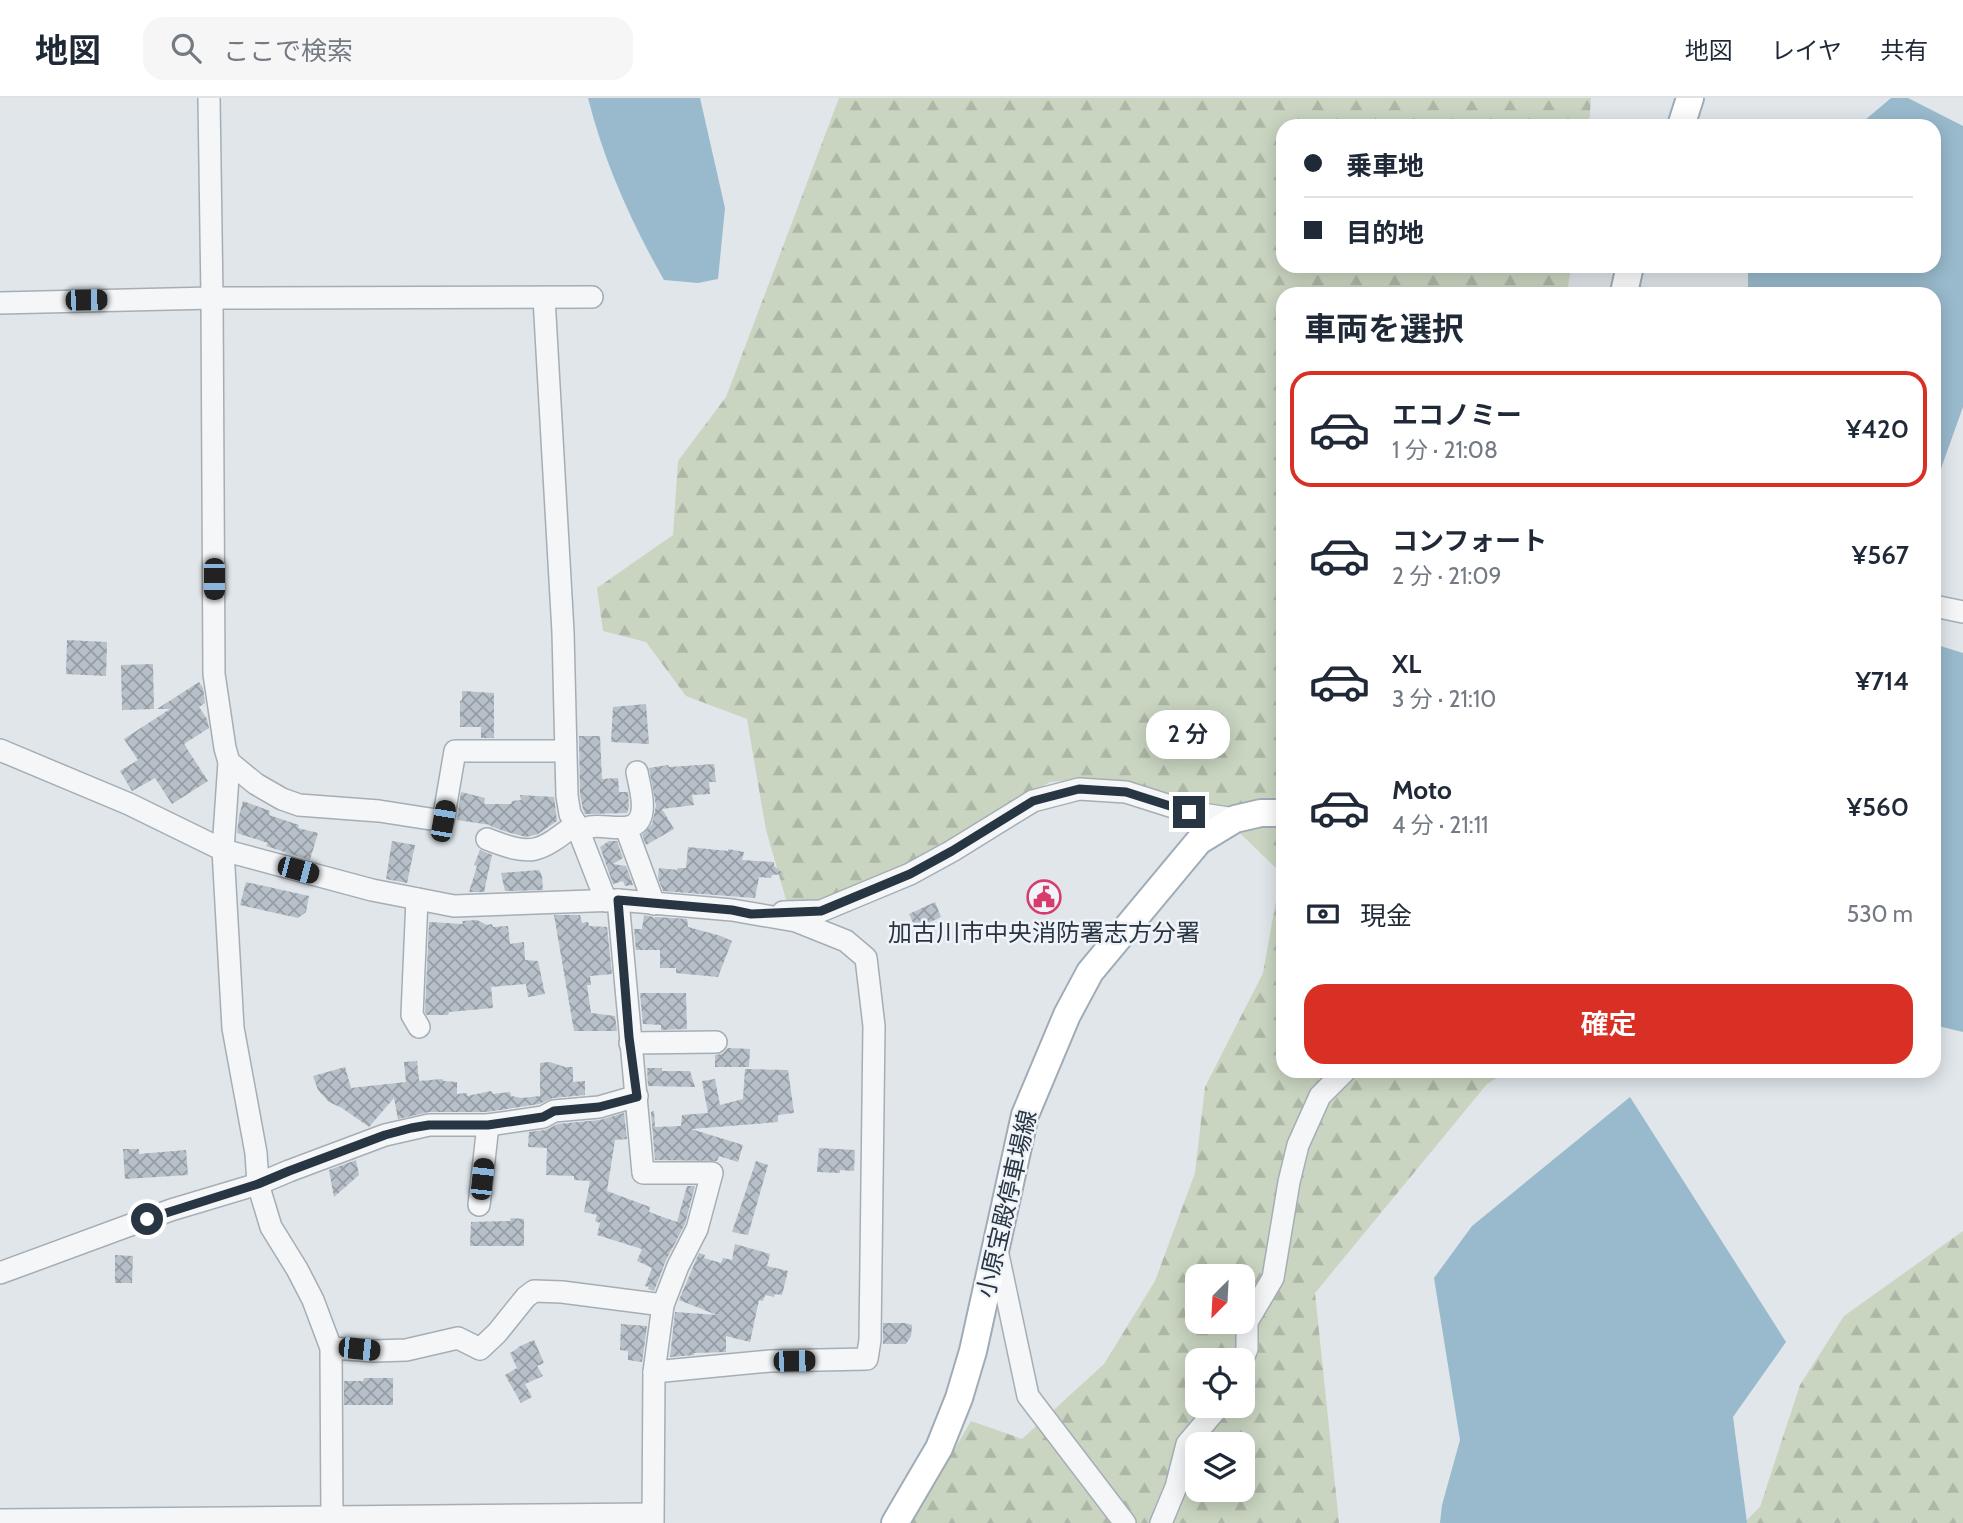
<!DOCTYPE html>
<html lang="ja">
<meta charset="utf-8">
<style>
body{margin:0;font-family:Cabin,"Noto Sans JP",sans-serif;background:#f6f6f7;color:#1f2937;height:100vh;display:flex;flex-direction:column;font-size:26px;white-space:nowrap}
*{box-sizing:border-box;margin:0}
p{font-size:23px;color:#747a83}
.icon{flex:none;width:38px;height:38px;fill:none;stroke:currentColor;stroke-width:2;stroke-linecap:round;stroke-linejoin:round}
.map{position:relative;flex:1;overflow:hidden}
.panel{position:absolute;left:1276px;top:189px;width:665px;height:791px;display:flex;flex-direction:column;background:#fff;border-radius:21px;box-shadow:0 4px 18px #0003}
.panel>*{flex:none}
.banner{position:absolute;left:1276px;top:21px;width:665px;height:154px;border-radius:21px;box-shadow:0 4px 18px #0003;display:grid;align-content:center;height:154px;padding:0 28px;background:#fff}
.needle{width:46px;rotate:204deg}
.tools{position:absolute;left:1185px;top:1166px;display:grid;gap:14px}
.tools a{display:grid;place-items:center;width:70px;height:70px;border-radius:14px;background:#fff;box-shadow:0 4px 18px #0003;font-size:35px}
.end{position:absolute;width:32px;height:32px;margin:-16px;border:9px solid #283643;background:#fff;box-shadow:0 0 0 4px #fff}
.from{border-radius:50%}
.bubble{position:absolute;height:49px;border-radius:21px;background:#fff;box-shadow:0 4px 18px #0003;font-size:23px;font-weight:600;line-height:49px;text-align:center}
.car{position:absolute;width:21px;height:42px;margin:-21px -10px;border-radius:9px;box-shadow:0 0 5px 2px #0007;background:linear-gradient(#222 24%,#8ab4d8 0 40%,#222 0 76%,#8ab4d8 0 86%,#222 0)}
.banner b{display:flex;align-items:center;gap:24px;height:66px;font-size:26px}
.banner b+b{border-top:2px solid #e0e1e3}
.banner i{width:18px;height:18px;background:#1f2937}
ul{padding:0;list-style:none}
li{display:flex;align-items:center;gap:21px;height:116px;margin:0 14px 10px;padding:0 14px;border:4px solid transparent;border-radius:21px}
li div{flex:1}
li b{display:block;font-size:26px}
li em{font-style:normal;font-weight:600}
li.on{border-color:#d93025}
li>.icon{width:63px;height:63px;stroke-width:1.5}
h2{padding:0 28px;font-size:32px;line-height:84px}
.pay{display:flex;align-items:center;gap:18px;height:77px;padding:0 28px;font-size:26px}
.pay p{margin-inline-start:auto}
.cta{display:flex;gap:14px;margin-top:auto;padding:14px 28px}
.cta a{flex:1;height:80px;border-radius:21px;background:#d93025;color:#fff;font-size:28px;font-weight:600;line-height:80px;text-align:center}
header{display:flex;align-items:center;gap:42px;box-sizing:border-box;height:98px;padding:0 35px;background:#fff;border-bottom:2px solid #e0e1e3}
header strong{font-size:33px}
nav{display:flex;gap:38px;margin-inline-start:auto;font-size:24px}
.search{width:490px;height:63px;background:#f6f6f7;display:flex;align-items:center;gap:18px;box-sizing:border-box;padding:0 24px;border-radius:21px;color:#747a83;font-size:26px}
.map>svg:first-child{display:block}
.forest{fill:url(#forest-firs);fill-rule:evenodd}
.water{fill:#99bacd}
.building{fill:url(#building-cross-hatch)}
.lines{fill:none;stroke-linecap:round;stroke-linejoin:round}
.minor-casing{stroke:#a5aeb5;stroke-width:24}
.major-casing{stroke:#9facb7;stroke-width:30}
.minor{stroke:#f4f6f8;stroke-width:21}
.major{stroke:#fff;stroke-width:26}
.route{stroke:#283643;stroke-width:9}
.labels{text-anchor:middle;stroke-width:5;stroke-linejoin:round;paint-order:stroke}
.poi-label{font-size:24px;fill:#283643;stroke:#f0f4f8}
.street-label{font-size:24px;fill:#283643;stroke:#f0f4f8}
</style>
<header>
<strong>地図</strong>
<div class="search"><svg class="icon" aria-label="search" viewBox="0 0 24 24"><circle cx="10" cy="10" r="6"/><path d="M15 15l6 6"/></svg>ここで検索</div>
<nav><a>地図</a><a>レイヤ</a><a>共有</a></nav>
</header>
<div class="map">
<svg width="1963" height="1425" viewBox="0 0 1963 1425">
<defs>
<pattern id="forest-firs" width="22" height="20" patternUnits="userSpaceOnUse" patternTransform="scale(1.75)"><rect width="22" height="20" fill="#c9d5c1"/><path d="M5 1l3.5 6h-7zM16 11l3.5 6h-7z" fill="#adb7a7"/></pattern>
<pattern id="building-cross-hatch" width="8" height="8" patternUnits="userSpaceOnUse" patternTransform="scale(1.75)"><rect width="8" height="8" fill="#b7c0c8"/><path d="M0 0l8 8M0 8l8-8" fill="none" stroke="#959da4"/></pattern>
</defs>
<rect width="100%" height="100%" fill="#e0e6ea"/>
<g class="forest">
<path d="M 839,0 L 1591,0 L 1589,28 L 1283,28 L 1283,168 L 1571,168 L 1567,196 L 1283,196 L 1283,973 L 1508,973 L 1487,986 L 1315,1195 L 1339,1425 L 911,1425 L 971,1323 L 1022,1341 L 1104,1266 L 1155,1183 L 1195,1075 L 1205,989 L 1263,875 L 1281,775 L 1209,705 L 1098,680 L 1050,684 L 923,759 L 815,804 L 787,805 L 766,732 L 747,621 L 686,598 L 646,544 L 603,533 L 597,490 L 673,437 L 678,363 L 726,299 ZM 1197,1178 L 1242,1178 L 1242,1223 L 1197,1223 ZM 1197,1262 L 1242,1262 L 1242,1307 L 1197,1307 ZM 1197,1346 L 1242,1346 L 1242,1391 L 1197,1391 Z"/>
<polygon points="1963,1133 1963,1425 1744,1425 1760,1409 1800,1287 1844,1218"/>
</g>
<g class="water">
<path d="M 588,0 L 700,0 L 725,110 L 718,181 L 698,185 L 664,182 C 631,124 604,64 588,0 Z"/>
<polygon points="1891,0 1908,0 1963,28 1963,309 1934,390 1934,196 1748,196 1748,168 1934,168 1934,28 1858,28"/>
<polygon points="1934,546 1963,555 1963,934 1934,927"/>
<polygon points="1630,999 1786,1244 1733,1319 1747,1425 1440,1425 1442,1407 1460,1342 1434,1180 1472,1128"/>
</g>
<g class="building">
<polygon points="67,542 107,544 106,578 66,576"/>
<polygon points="153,566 154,611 122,612 121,567"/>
<polygon points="199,584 203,590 205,605 199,609 207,621 209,630 184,646 208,683 172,706 155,680 132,693 120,673 138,662 124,641 170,611 157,611"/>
<polygon points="462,593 494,595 494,640 481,640 481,629 460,629 460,603 462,602"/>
<polygon points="646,606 649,646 611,644 613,609"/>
<polygon points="579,638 600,638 602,681 618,680 619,694 628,694 629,708 627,715 585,716 583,711 580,697"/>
<polygon points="714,666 716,684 709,684 710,696 692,697 694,707 662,711 674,731 646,747 642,737 652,726 656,708 649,670 668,667 669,669"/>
<polygon points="461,694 485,700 484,706 511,706 512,703 521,702 520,697 554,699 557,723 538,736 526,739 507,734 490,728 491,727 457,722"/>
<polygon points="243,703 270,713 269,717 299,727 298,730 318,735 310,762 266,748 268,745 237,735 239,718"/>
<polygon points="392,743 415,747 407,785 386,781"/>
<polygon points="609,743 617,743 623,760 613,766 626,768 633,787 625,788 623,783 613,786 600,749"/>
<polygon points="688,749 728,753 728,751 744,754 742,762 774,764 774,768 784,776 772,777 771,780 759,779 755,800 663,793 658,780 659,770 677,772 678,770 686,770"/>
<polygon points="480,752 492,757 484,794 469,794 477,768 474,767"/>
<polygon points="539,772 542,778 543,792 505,793 501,775"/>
<polygon points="246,784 309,798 306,814 298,820 240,807"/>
<polygon points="935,804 941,819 916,831 909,816"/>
<polygon points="554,817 580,817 582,825 588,824 589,828 607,829 612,876 590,878 591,887 587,887 591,915 615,918 617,933 574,933"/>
<polygon points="644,817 653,819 654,821 655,819 657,819 687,821 688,829 721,838 732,843 718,879 676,875 676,870 660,870 660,852 636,852 634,831 642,831"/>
<polygon points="477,822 487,827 492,826 493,829 508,828 510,846 524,844 525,862 538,863 545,896 528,899 526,886 491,889 493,910 449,914 448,917 427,917 425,914 429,824 463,826 462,823"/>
<polygon points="640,895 686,895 687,931 661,932 661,927 643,926"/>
<polygon points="728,950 750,951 749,969 715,969 715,957 722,956"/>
<polygon points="417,963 419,983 442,981 444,983 457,984 457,996 467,995 467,998 491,993 493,996 510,994 511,998 522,1000 540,998 540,965 550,964 565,969 573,969 573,984 585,983 585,997 553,1000 539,1006 487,1014 429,1014 398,1021 394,1000 369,1029 342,1010 329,1004 318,992 313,978 345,969 351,990 406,984 404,964"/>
<polygon points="647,970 662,970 662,973 690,973 695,989 648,988"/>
<polygon points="745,971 788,972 794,1015 778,1017 778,1024 691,1031 743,1047 738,1064 719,1058 717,1063 655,1062 651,1014 654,1013 655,1029 681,1028 682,1017 708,1015 702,983 715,981 720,1007 743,1001"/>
<polygon points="624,1015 627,1041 615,1042 607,1093 650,1109 649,1114 677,1124 687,1088 695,1088 685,1126 666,1162 654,1193 648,1191 649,1189 645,1188 652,1170 637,1163 642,1151 597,1137 600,1125 595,1123 597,1117 584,1114 590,1083 574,1082 574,1078 546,1077 547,1050 528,1049 529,1034 545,1032 558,1026 600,1022"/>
<polygon points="819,1050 855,1052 854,1073 840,1072 840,1075 817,1074"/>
<polygon points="123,1051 139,1051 139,1056 186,1052 188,1077 125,1081"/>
<polygon points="356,1062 359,1077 334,1099 329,1072"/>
<polygon points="756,1063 768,1067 748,1137 732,1134"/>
<polygon points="511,1120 524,1121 524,1148 470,1148 471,1124 510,1123"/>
<polygon points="735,1146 770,1156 767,1168 788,1173 782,1197 775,1196 774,1199 765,1197 763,1203 759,1202 750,1244 726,1238 726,1254 694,1255 694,1257 670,1259 675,1214 717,1217 679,1202 699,1155 705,1157 704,1160 721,1165 723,1160 732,1162"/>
<polygon points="115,1157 133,1158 132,1185 115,1185"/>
<polygon points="883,1225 905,1225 912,1227 911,1238 906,1246 883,1246"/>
<polygon points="621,1226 647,1228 642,1264 628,1262 628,1253 620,1252"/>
<polygon points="534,1242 544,1265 537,1268 543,1278 525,1286 532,1299 521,1305 505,1277 517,1270 510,1255 518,1250 518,1249"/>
<polygon points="364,1280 393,1280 393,1307 344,1307 344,1283 363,1283"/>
</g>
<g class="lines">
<defs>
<g id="minor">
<polyline points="209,0 212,200 214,576 225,650 229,664 223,752 233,930 256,1055 258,1086 271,1129 297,1171 313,1202 331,1250 332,1425"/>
<polyline points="544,200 563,534 567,698 570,716 576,726 606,803"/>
<polyline points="0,205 212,200 592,199"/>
<polyline points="1934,508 1963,514"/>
<polyline points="0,652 129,706 223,752 372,792 454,808 618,802 732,812 796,823 846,843 866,860 874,928 870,1242 867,1261 770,1263 654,1274"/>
<polyline points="229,664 256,686 282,701 299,707 379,713 443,723 455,653 565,653"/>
<polyline points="626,730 654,806"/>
<path d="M 580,734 C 583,733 586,730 590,729 C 606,725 639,740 642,713 C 644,701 639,686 637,674"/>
<path d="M 487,741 C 533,759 538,755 576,726"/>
<polyline points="417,801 412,917 419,929"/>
<polyline points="618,802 643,1075 712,1075 697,1131 678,1168 663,1207 654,1274 653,1425"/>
<polyline points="783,814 821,813 910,776 952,753 1033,703 1079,691 1126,694 1189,714 1235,721"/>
<polyline points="630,945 716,944"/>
<polyline points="479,1107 488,1027"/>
<polyline points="997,1152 1028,1298 1125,1425"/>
<polyline points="0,1175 171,1112 258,1086 289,1073 385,1037 429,1027 488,1027 543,1019 554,1013 599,1009 637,998"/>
<polyline points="331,1250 374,1253 406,1252 458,1240 480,1251 497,1235 526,1199 534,1193 562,1194 663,1207"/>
<polyline points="1242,1263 1247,1251 1247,1224 1273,1180 1289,1084 1298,1047 1320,998 1345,973"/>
<polyline points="0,1422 652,1416"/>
<polyline points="1161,1425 1176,1389 1187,1346 1220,1307"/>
</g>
<g id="major">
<polyline points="1681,28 1690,0"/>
<polyline points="1628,196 1625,190 1630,168"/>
<polyline points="895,1425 939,1350 959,1300 973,1253 1025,1017 1067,917 1090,874 1199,743 1235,721 1261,715 1283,715"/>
</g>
</defs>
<use href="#minor" class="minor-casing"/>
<use href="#major" class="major-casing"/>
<use href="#minor" class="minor"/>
<use href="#major" class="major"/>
</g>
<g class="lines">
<polyline class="route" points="147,1121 258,1086 289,1073 385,1037 411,1030 429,1027 488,1027 543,1019 554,1013 599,1009 637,999 629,939 618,802 732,812 751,816 821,813 910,776 952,753 1033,703 1079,691 1126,694 1189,714"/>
</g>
<defs>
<symbol id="civic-ring" viewBox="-11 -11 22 22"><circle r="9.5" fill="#f0f4f8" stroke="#d83c6c" stroke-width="1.5"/><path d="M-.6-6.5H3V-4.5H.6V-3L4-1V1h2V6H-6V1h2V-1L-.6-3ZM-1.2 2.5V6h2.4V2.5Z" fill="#d83c6c"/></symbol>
</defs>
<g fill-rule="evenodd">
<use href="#civic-ring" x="1025" y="780" width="38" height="38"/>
</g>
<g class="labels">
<g class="poi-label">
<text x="1044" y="843">加古川市中央消防署志方分署</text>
</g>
<g class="street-label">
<text transform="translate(1007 1106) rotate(-77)" y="8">小原宝殿停車場線</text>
</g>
</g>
</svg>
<div class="tools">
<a><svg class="needle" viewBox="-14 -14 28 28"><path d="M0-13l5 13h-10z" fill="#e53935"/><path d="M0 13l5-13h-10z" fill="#747a83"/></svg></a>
<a><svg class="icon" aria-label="locate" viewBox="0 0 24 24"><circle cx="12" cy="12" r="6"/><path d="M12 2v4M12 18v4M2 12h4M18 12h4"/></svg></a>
<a><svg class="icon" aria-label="layers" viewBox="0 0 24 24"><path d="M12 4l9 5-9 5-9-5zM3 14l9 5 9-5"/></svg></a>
</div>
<i class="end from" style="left:147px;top:1121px"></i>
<i class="end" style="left:1189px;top:714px"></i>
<div class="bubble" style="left:1146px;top:612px;width:84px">2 分</div>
<i class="car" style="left:86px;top:202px;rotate:89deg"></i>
<i class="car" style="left:214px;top:481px;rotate:180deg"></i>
<i class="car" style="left:443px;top:723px;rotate:10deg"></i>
<i class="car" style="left:298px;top:772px;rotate:105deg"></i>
<i class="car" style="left:482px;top:1081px;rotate:6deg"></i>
<i class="car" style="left:359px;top:1251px;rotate:96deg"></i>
<i class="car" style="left:794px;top:1263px;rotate:89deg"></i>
<div class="banner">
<b><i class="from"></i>乗車地</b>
<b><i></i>目的地</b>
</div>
<section class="panel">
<h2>車両を選択</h2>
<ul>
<li class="on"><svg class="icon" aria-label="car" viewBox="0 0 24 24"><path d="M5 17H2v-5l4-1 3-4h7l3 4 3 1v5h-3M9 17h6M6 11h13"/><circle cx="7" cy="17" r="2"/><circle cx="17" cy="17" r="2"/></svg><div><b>エコノミー</b><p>1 分 · 21:08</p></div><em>¥420</em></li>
<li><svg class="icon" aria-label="car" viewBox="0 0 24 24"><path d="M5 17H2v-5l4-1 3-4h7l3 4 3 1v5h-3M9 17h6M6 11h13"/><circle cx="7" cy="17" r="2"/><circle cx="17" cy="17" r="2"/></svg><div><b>コンフォート</b><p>2 分 · 21:09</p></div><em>¥567</em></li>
<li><svg class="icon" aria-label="car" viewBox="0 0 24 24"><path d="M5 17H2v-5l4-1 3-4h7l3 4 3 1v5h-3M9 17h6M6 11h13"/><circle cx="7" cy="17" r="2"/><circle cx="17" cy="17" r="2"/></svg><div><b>XL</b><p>3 分 · 21:10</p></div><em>¥714</em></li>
<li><svg class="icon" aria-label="car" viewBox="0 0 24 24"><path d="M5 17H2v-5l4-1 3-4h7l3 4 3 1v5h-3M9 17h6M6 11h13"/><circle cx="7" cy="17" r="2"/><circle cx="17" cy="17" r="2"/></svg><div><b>Moto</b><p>4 分 · 21:11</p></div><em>¥560</em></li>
</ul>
<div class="pay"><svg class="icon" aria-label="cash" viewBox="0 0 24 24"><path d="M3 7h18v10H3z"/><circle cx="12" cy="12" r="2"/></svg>現金<p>530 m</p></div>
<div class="cta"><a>確定</a></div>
</section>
</div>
